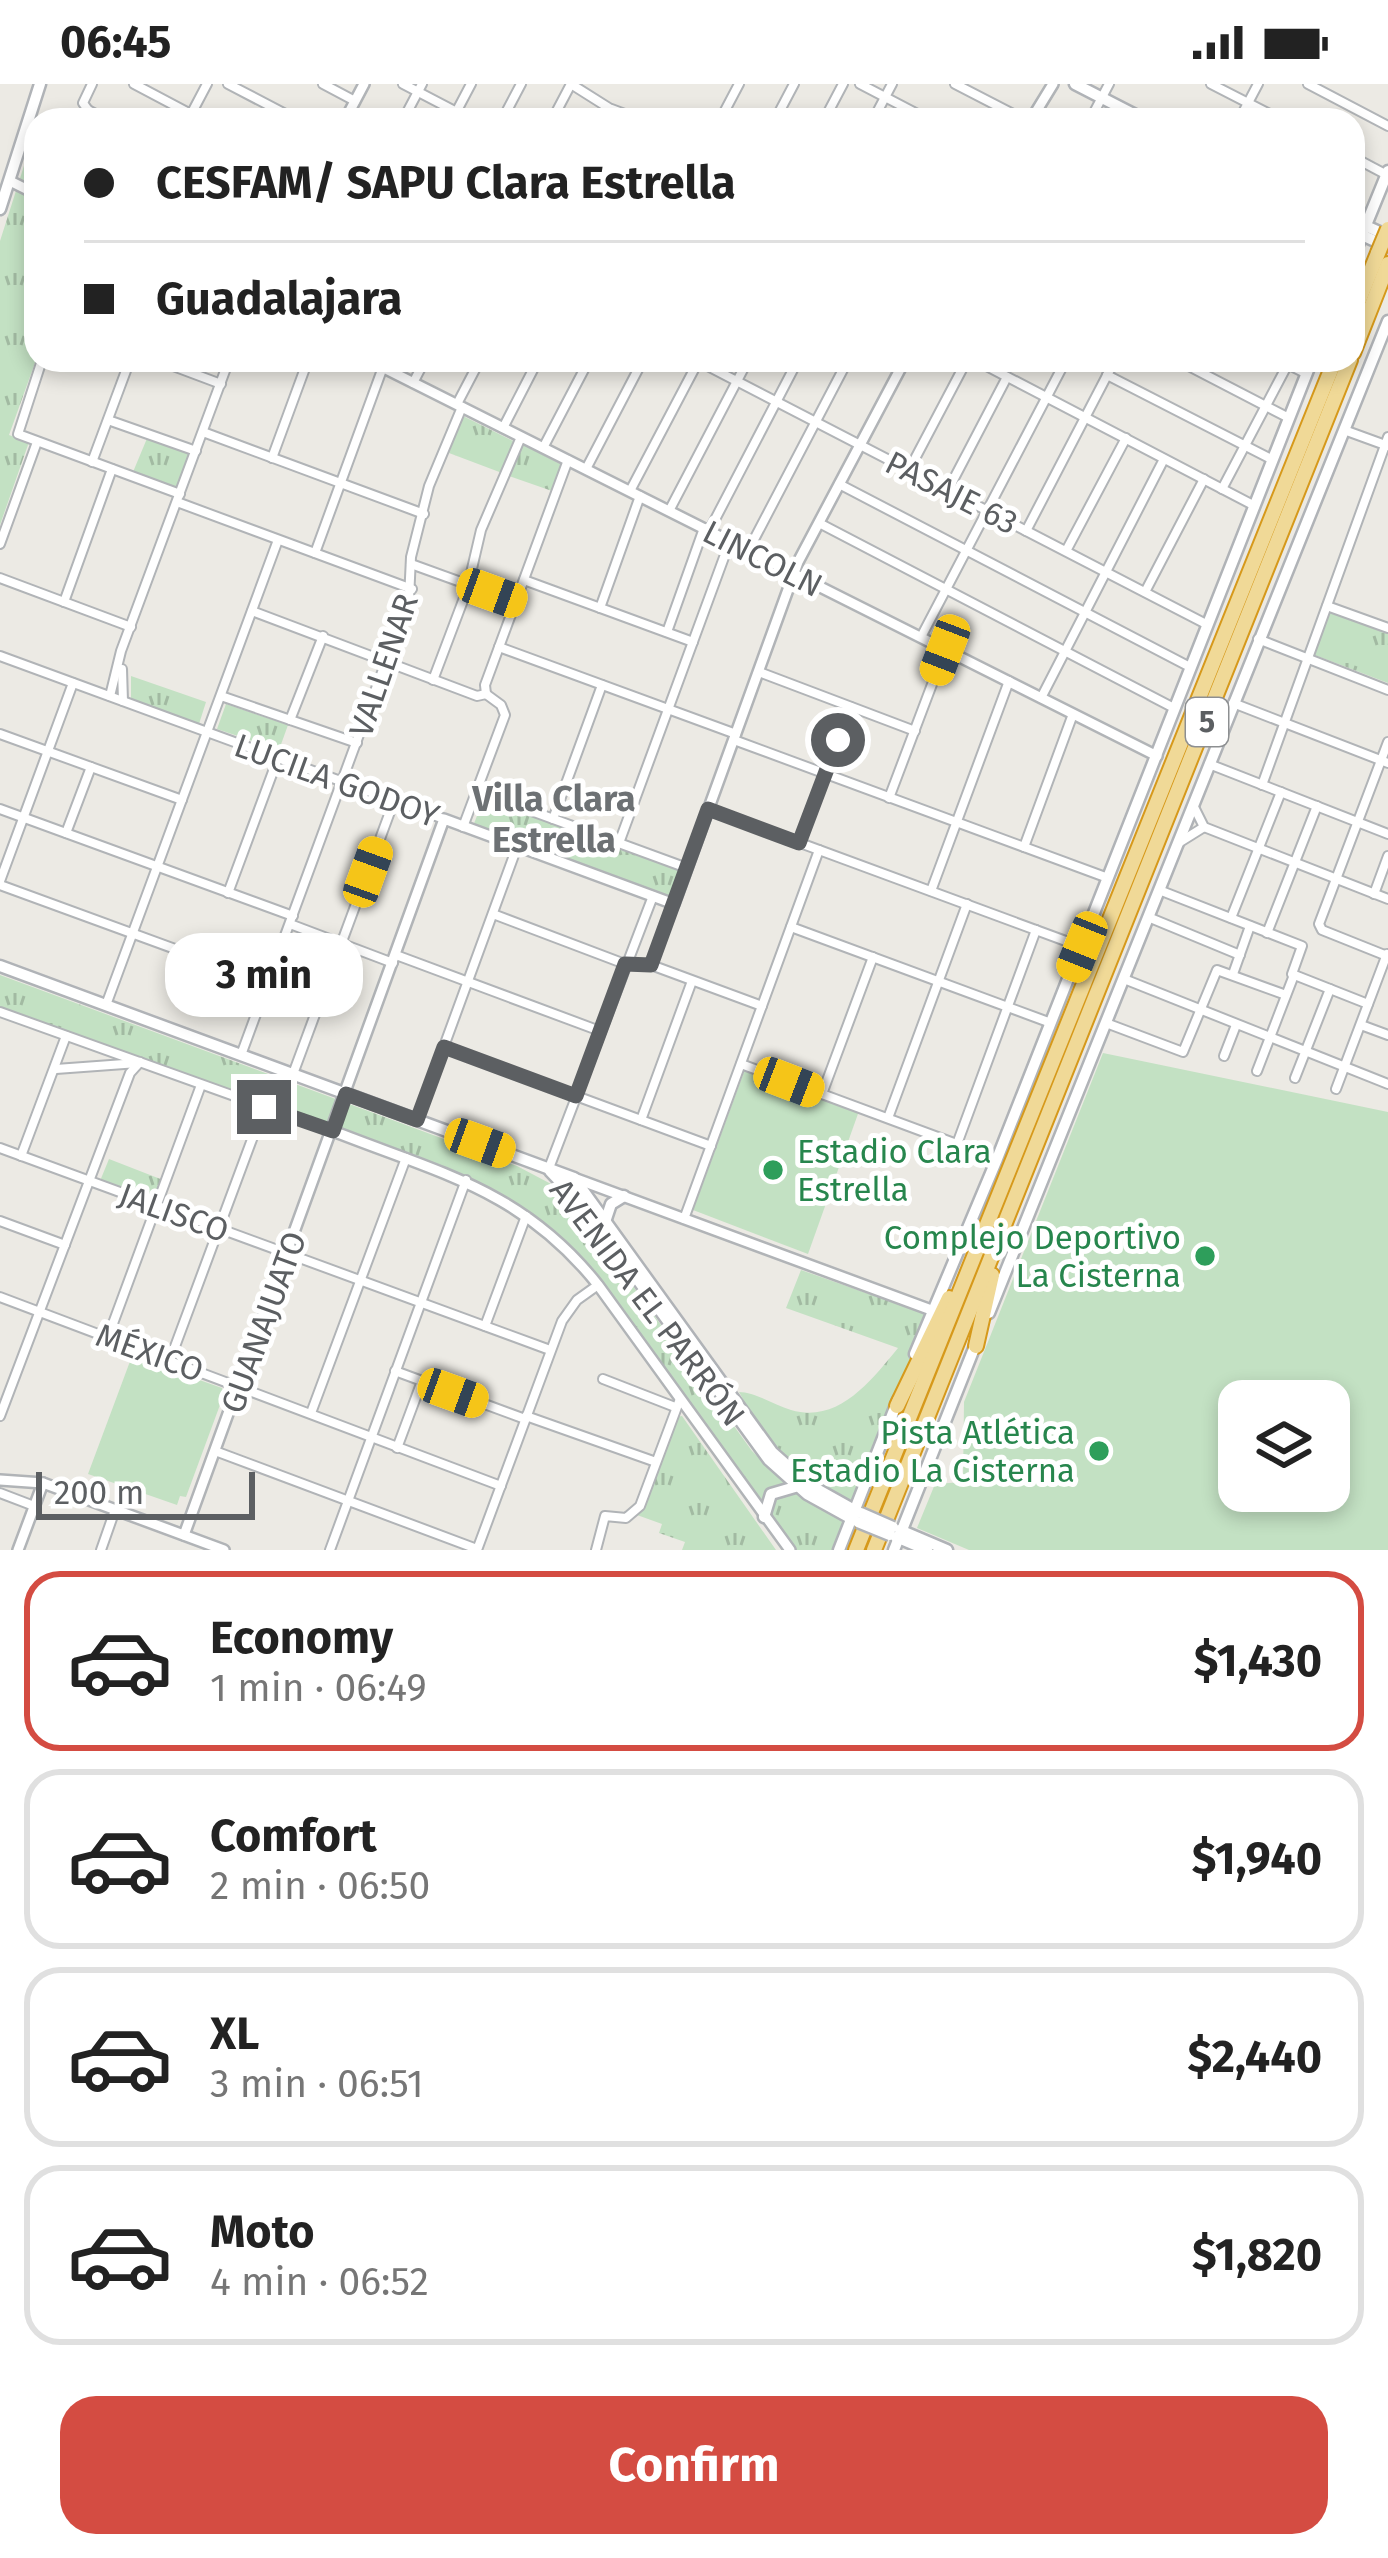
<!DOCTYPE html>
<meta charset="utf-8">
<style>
body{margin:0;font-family:"Fira Sans",sans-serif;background:#f2f2f2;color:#222;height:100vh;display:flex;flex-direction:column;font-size:45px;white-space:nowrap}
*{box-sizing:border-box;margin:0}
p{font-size:39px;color:#767676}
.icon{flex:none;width:66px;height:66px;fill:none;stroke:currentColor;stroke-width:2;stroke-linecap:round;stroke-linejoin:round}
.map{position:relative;height:1466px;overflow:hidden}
.side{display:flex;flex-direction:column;background:#fff;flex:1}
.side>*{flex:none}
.banner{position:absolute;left:24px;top:24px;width:1341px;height:264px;border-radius:36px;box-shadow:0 6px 18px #0003;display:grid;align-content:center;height:264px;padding:0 60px;background:#fff}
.tools{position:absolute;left:1218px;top:1296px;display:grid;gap:24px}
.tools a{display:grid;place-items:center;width:132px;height:132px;border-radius:24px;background:#fff;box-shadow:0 6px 18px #0003;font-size:60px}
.scale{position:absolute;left:36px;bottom:30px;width:219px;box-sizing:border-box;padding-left:12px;border:6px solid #5c5f62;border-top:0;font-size:33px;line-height:42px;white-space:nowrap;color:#5c5f62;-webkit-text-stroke:9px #fff;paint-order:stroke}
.end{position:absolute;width:54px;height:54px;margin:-27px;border:15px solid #5c5f62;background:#fff;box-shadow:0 0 0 6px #fff}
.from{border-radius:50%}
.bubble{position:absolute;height:84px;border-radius:36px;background:#fff;box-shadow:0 6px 18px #0003;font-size:39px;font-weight:700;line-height:84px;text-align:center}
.car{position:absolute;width:36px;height:72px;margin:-36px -18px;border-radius:15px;box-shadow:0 0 9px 3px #0007;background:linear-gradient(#f5c518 24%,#345 0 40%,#f5c518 0 76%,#345 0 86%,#f5c518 0)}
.banner b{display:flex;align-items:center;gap:42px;height:114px;font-size:45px}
.banner b+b{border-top:3px solid #e0e0e0}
.banner i{width:30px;height:30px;background:#222}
ul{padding:21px 0 0;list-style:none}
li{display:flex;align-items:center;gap:36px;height:180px;margin:0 24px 18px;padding:0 36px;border:6px solid #e0e0e0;border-radius:36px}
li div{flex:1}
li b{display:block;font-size:45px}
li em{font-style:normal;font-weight:700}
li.active{border-color:#d44c42}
li>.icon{width:108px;height:108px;stroke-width:1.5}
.action{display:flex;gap:24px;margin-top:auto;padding:24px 60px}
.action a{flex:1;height:138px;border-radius:36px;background:#d44c42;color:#fff;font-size:48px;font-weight:700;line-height:138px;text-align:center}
.status{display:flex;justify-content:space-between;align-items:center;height:84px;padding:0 60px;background:#fff;direction:ltr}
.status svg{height:33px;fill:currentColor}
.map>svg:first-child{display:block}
.grass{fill:url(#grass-tufts)}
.pitch{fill:#c3e1c3;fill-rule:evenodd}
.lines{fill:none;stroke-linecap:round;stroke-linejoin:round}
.minor-casing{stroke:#b1b4b7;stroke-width:12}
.tertiary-casing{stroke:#b1b4b7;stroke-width:14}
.secondary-casing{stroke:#b0b3b7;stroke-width:15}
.motorway-casing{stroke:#d6991b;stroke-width:18}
.minor{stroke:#fff;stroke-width:8}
.tertiary{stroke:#fff;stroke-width:9}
.secondary{stroke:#fff;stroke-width:10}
.motorway{stroke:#f0d997;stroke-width:14}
.secondary-bridge-casing{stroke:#b0b3b7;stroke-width:15;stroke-linecap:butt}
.motorway-bridge-casing{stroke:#d6991b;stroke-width:18;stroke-linecap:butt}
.secondary-bridge{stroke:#fff;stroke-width:10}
.motorway-bridge{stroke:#f0d997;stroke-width:14}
.route{stroke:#5c5f62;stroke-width:15}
.leisure-dot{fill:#2e9e5b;stroke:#fff;stroke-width:4.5}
.labels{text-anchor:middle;stroke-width:10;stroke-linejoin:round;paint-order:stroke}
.shield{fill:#fff;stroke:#8d8f91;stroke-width:3}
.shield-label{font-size:30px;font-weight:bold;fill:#5c5f62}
.street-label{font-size:33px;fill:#5c5f62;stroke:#fff}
.leisure-label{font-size:33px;fill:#27864d;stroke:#fff;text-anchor:end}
.neighbourhood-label{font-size:36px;font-weight:bold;fill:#6d7174;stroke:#fff}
</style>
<div class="status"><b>06:45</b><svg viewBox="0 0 49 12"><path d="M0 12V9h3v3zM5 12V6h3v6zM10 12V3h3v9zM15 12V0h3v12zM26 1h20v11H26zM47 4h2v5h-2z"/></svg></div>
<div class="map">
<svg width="1388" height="1466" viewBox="0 0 1388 1466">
<defs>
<pattern id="grass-tufts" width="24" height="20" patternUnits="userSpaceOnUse" patternTransform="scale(3)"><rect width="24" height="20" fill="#c3e1c3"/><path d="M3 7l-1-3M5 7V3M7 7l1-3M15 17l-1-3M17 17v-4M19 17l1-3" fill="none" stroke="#a2baa2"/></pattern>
</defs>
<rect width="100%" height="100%" fill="#eceae4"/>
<g class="grass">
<polygon points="36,44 36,276 9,351 29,358 0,441 0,157"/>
<polygon points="463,332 513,357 502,389 449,369"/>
<polygon points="148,352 192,370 178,406 133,388"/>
<polygon points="522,360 562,381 552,407 509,392"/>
<polygon points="1329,528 1388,550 1388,599 1312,570"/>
<polygon points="131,592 206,618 199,640 131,617"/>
<polygon points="226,620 288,641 279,666 217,645"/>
<polygon points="484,714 680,787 669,815 473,742"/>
<path d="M 0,891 L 517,1082 L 553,1101 L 573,1119 L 752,1367 L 794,1407 L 840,1435 L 844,1442 L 833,1466 L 795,1466 L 785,1457 L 605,1202 C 568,1154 523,1117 468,1093 L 0,923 Z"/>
<polygon points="109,1075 163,1096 154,1118 100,1097"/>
<path d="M 801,1186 L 923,1229 L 926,1235 L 855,1416 C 805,1409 761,1350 739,1308 C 755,1308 774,1321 791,1326 C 838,1340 871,1297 898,1264 L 786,1224 Z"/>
<polygon points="682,1332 776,1466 682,1466 685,1458 659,1449 662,1440 637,1431 645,1422 676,1333"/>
</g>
<g class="pitch">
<path d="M 1103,969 L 1388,1028 L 1388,1466 L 969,1466 L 917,1444 L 935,1400 L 963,1398 L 964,1318 ZM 1239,1317 L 1329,1317 L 1329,1407 L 1239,1407 Z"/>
<polygon points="745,985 859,1027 808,1170 693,1126"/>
<polygon points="132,1272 222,1304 224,1310 186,1413 180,1412 177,1421 88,1390"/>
</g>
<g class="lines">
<defs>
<g id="minor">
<polyline points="134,0 202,36"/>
<polyline points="228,0 297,36"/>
<polyline points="323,0 355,17"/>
<polyline points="403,0 472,36"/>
<polyline points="571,0 609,24 641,36"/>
<polyline points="860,0 929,36"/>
<polyline points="955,0 1025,36"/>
<polyline points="1211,0 1281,36"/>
<polyline points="1308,0 1388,42"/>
<polyline points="88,26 107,36"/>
<polyline points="83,36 88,26 83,19 92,0"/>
<polyline points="188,36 207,0"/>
<polyline points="403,36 422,0"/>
<polyline points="452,36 471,0"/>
<polyline points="502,36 521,0"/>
<polyline points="552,36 571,0"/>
<polyline points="720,36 739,0"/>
<polyline points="775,36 794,0"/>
<polyline points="824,36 843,0"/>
<polyline points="873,36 892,0"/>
<polyline points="1090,36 1109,0"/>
<polyline points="1239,36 1258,0"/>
<polyline points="1353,73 1387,91"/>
<polyline points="42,276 18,350 180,410"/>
<polyline points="157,276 221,300"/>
<polyline points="696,276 1208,541"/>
<polyline points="975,276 1255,422"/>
<polyline points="1177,276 1289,334"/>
<polyline points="1279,276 1307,290"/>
<polyline points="1107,291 1273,376"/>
<polyline points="413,299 425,276"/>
<polyline points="457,320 480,276"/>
<polyline points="108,336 196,367"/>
<polyline points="503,344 538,276"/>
<polyline points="1344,346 1388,362"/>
<polyline points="203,348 424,430"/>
<polyline points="543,364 589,276"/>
<polyline points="272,374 308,276"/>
<polyline points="92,378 130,276"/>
<polyline points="586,385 643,276"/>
<polyline points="909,386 967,276"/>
<polyline points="839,400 1190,583"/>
<polyline points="1222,405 1290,276"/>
<polyline points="948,406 1007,293"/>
<polyline points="630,407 699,276"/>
<polyline points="177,418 412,505"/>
<polyline points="669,427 748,276"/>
<polyline points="819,439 1174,624"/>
<polyline points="709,447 798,276"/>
<polyline points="1026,447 1115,276"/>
<polyline points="0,460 37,358"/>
<polyline points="748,467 848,276"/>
<polyline points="1066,467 1126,354"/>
<polyline points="315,469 383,283"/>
<polyline points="411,480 516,518"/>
<polyline points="0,494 131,543"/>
<polyline points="524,496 693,558"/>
<polyline points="1145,508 1204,395"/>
<polyline points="64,518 112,385"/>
<polyline points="1327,522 1388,544"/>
<polyline points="600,524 640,412"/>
<polyline points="252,527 477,612 486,610"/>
<polyline points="667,548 704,444"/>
<polyline points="921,553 1066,276"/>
<polyline points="1258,555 1388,606"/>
<polyline points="499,563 736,650"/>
<polyline points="0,572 444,735"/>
<polyline points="122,585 123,617"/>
<polyline points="759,588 915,647"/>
<polyline points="433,596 467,506 481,446 521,353"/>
<polyline points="486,610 485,601 568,376"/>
<polyline points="110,612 121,567 229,276"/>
<polyline points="221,612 357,659"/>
<polyline points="1041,614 1164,375"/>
<polyline points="1233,619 1388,679"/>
<polyline points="290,636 323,552"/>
<polyline points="0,650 182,716"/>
<polyline points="734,656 1108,794"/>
<polyline points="1209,680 1388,750"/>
<polyline points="1262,701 1388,353"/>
<polyline points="477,707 687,784"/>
<polyline points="889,714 945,566"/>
<polyline points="1194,723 1204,743 1388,815"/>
<polyline points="0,725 293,832"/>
<polyline points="708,725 1082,863"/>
<polyline points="553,735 602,601"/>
<polyline points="463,743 505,631 501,621 486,610"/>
<polyline points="66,749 91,683"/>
<polyline points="1180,758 1204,743"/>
<polyline points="619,759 730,457"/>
<polyline points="799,759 851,623"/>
<polyline points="1024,763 1073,630"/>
<polyline points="0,797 73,599"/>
<polyline points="0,801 268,899"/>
<polyline points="1159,806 1302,862 1292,890 1368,920"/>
<polyline points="931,807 1009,597"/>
<polyline points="228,809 278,674"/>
<polyline points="1374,810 1388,772"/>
<polyline points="493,830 625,880 651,881 762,922"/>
<polyline points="1148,833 1240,871"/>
<polyline points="1231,834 1281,708"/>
<polyline points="290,840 393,879"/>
<polyline points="791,843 1051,939"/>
<polyline points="1267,849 1317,722"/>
<polyline points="396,871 600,947"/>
<polyline points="1387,872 1322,846 1319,840 1388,658"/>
<polyline points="651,881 674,820"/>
<polyline points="1233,890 1250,842"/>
<polyline points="1124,895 1388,1000"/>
<polyline points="106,921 278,456"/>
<polyline points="0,928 332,1047"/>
<polyline points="1106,939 1183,968 1217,886 1286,911"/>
<polyline points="1361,941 1388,951"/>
<polyline points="444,963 711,1062"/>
<polyline points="241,971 409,515 411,473 429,402 462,323"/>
<polyline points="1224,972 1236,941"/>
<polyline points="741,980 997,1075"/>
<polyline points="56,985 138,979"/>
<polyline points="1257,987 1294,891"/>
<polyline points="293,990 394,717"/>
<polyline points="1295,994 1330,905"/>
<polyline points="1336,1005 1387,870"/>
<polyline points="822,1010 873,873"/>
<polyline points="888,1034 967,820"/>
<polyline points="417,1036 517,763"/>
<polyline points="641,1036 692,897"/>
<polyline points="957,1060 1036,846"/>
<polyline points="0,1064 550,1266"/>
<polyline points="21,1072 66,952"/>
<polyline points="549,1084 653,812"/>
<polyline points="684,1135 819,766"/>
<polyline points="0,1137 65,1161"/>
<polyline points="0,1213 501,1402"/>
<polyline points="485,1242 526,1132"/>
<polyline points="108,1253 201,1001"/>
<polyline points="170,1276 264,1023"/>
<polyline points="395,1287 525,1335"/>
<polyline points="603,1295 675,1323"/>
<polyline points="311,1329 406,1074"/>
<polyline points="0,1332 130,989 140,978"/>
<polyline points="526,1332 656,1378"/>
<polyline points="397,1364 422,1297"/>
<polyline points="215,1367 477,1465"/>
<polyline points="0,1409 34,1422"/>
<polyline points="101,1466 115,1426"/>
<polyline points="330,1466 466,1096"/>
<polyline points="477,1466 562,1237 577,1216 598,1201"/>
<polyline points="596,1466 605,1432 626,1434 640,1422 680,1315"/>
</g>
<g id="tertiary">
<polyline points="345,36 364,0"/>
<polyline points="1031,36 1053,0"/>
<polyline points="10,97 36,110"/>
<polyline points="368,276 1157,672"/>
<path d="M 333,1047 C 439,1089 523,1106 598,1201 L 790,1466"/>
<polyline points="574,1094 934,1227"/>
<polyline points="0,1396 43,1399 224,1466"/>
<polyline points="184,1451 444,735 674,820 798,478 905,276"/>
<polyline points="18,1466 43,1399"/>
</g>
<g id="secondary">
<polyline points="1075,0 1145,36"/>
<polyline points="0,125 40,0"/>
<polyline points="1353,136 1388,152"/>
<polyline points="1353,147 1388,163"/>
<polyline points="1353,173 1388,87"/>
<polyline points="0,882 574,1094 772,1368 808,1400 858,1428"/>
<polyline points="550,1087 587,1126 769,1376 807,1410 854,1436"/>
<polyline points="605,1138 611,1120 624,1112"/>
<polyline points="989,1229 1388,237"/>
<polyline points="915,1270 997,1075 1312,276"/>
<polyline points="764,1433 771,1410 795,1403"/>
<polyline points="900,1446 947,1466"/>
<polyline points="896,1453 927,1466"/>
<polyline points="839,1466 898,1316"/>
<polyline points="894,1466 977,1257"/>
</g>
<g id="motorway">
<polyline points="1353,231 1378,169"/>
<polyline points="1353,269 1388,180"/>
<polyline points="976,1262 992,1191"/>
<polyline points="897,1322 949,1214"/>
<polyline points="856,1466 1335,276"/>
<polyline points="874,1466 1350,276"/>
</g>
</defs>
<use href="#minor" class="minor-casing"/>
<use href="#tertiary" class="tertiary-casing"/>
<use href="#secondary" class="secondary-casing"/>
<use href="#motorway" class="motorway-casing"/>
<use href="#minor" class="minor"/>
<use href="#tertiary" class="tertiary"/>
<use href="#secondary" class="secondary"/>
<use href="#motorway" class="motorway"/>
<defs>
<g id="secondary-bridge">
<polyline points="861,1429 893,1443"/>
<polyline points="858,1438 890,1451"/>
</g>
<polyline id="motorway-bridge" points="1378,169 1388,145"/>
</defs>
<use href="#secondary-bridge" class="secondary-bridge-casing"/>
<use href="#motorway-bridge" class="motorway-bridge-casing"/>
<use href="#secondary-bridge" class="secondary-bridge"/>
<use href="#motorway-bridge" class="motorway-bridge"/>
</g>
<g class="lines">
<polyline class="route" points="264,1023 333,1047 346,1010 417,1036 444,963 576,1012 625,880 651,881 708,725 799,759 838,656"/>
</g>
<g class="leisure-dot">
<circle cx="773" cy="1086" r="12"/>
<circle cx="1205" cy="1172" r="12"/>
<circle cx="1099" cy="1367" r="12"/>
</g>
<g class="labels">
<rect class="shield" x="1186" y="614" width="42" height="48" rx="9"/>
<g class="shield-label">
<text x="1207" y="648">5</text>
</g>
<g class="street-label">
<text transform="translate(952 408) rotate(27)" y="12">PASAJE 63</text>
<text transform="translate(763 474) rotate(27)" y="12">LINCOLN</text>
<text transform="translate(383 581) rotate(-71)" y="12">VALLENAR</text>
<text transform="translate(337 696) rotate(20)" y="12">LUCILA GODOY</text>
<text transform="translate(174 1128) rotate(20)" y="12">JALISCO</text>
<text transform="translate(648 1218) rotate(53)" y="12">AVENIDA EL PARRÓN</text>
<text transform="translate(263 1238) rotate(-70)" y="12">GUANAJUATO</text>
<text transform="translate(150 1268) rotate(20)" y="12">MÉXICO</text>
</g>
<g class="leisure-label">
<text x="797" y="1079" text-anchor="start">Estadio Clara<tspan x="797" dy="38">Estrella</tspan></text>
<text x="1181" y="1165">Complejo Deportivo<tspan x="1181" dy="38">La Cisterna</tspan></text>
<text x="1075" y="1360">Pista Atlética<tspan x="1075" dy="38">Estadio La Cisterna</tspan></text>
</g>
<g class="neighbourhood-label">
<text x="554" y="727">Villa Clara<tspan x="554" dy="41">Estrella</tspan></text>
</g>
</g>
</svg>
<div class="tools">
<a><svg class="icon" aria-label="layers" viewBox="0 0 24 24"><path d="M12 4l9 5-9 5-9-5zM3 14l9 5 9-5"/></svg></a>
</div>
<div class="scale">200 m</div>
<i class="end from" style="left:838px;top:656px"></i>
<i class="end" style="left:264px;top:1023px"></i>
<div class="bubble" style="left:165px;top:849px;width:198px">3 min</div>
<i class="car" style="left:492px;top:509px;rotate:110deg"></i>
<i class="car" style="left:945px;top:566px;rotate:201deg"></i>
<i class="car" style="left:368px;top:788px;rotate:20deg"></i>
<i class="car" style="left:1082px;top:863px;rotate:202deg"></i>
<i class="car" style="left:789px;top:998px;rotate:111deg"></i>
<i class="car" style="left:480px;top:1059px;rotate:110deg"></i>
<i class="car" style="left:453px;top:1309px;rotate:110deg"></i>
<div class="banner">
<b><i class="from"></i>CESFAM/ SAPU Clara Estrella</b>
<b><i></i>Guadalajara</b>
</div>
</div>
<section class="side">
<ul>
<li class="active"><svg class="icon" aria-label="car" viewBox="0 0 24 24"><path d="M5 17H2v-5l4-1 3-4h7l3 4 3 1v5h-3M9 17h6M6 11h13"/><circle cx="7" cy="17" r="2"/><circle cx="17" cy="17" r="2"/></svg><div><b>Economy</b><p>1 min · 06:49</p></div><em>$1,430</em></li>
<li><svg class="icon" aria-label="car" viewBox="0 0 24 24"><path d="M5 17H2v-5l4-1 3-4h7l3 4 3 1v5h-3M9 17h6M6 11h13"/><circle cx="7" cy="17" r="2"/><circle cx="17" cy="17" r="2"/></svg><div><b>Comfort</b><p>2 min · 06:50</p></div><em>$1,940</em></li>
<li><svg class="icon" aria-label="car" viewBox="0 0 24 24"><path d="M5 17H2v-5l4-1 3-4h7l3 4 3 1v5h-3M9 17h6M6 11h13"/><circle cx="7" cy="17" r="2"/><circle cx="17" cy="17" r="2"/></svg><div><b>XL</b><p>3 min · 06:51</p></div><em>$2,440</em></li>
<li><svg class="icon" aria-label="car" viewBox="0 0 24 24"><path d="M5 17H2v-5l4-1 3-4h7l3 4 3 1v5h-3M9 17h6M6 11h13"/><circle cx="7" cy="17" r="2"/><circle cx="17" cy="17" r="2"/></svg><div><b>Moto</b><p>4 min · 06:52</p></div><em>$1,820</em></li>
</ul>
<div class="action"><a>Confirm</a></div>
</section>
